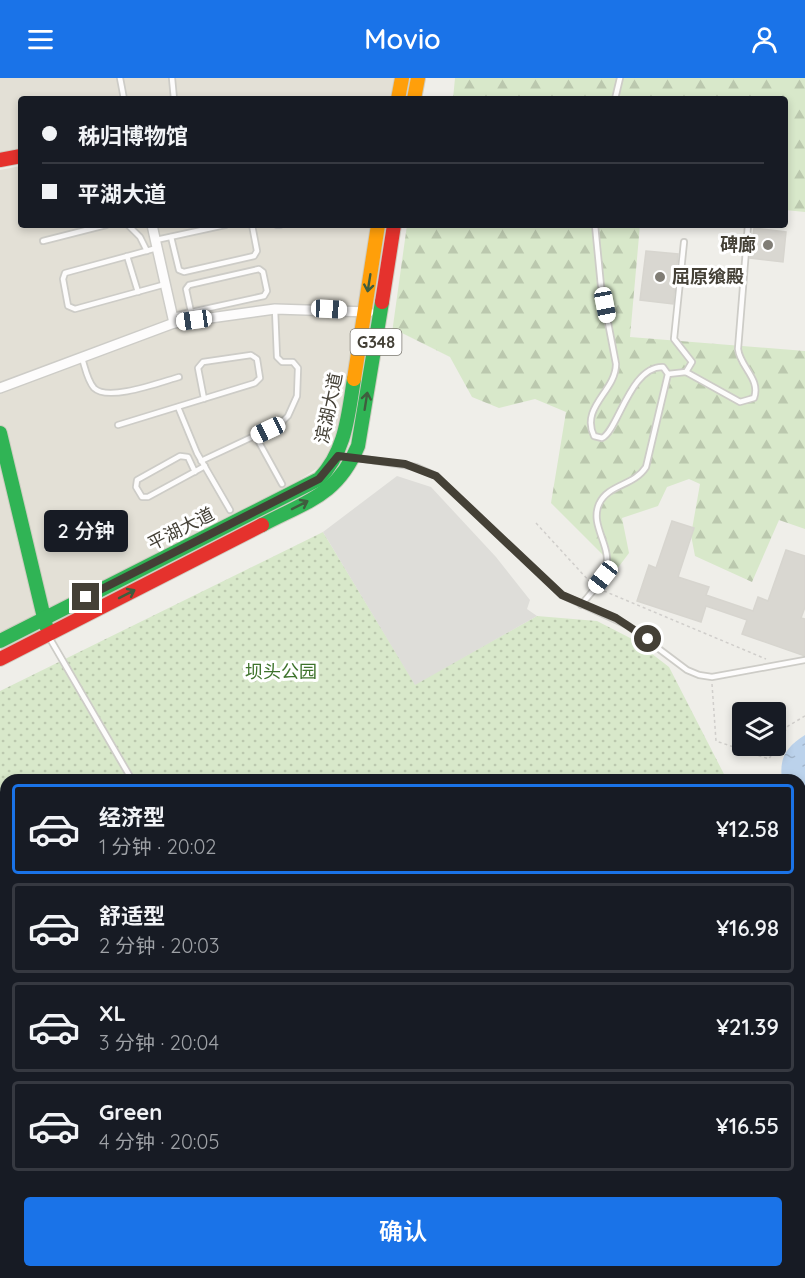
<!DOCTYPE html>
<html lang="zh">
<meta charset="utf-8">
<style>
body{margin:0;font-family:Quicksand,"Noto Sans SC",sans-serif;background:#242831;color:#f1f3f6;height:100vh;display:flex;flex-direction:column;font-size:22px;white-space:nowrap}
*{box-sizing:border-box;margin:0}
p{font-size:20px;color:#9ea1a6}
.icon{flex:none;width:33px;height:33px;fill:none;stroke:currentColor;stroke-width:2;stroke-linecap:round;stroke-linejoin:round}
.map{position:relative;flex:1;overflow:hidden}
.sheet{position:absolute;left:0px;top:696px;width:806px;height:504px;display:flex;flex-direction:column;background:#171b24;border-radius:18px 18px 0 0;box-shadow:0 3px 9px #0003}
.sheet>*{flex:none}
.hud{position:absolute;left:18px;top:18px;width:770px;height:132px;border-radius:6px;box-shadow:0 3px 9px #0003;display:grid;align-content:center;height:132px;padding:0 24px;background:#171b24}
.controls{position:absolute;left:732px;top:624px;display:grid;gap:12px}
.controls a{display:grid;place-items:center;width:54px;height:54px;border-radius:6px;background:#171b24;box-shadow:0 3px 9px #0003;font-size:30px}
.end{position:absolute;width:27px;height:27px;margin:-14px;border:8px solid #444036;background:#fff;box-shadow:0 0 0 3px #fff}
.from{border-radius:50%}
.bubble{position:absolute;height:42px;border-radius:6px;background:#171b24;box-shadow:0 3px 9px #0003;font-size:20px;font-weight:600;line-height:42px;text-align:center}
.car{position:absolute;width:18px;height:36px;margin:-18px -9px;border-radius:8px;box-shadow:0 0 4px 2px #0007;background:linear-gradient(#fff 24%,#345 0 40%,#fff 0 76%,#345 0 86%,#fff 0)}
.hud b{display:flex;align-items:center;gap:21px;height:57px;font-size:22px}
.hud b+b{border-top:2px solid #363941}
.hud i{width:15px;height:15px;background:#f1f3f6}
ul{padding:10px 0 0;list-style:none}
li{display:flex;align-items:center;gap:18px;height:90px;margin:0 12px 9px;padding:0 12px;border:3px solid #363941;border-radius:6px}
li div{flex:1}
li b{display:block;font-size:22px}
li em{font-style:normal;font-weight:600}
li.selected{border-color:#1a73e8}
li>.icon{width:54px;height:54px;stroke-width:1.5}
.cta{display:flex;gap:12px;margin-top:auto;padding:12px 24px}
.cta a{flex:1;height:69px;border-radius:6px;background:#1a73e8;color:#fff;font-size:24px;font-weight:600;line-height:69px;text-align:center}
header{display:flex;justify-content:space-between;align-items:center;height:78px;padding:0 24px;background:#1a73e8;color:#fff;font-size:27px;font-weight:600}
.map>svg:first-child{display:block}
.residential{fill:#e3e0d6}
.forest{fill:url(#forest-firs)}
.park{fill:url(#park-dots)}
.parking{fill:#deddd9}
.water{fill:url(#water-ripples)}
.building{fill:#d9d7d1;stroke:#d7d5cf;stroke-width:1.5}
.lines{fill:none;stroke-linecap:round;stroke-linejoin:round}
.lane-casing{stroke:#cdccc7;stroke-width:8}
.street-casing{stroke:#cdccc7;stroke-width:12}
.fast-casing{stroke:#ceccc0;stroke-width:16}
.slow-casing{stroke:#ceccc0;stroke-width:16}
.jam-casing{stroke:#ceccc0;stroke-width:16}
.path{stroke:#d0cecb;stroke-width:1.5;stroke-dasharray:3 3;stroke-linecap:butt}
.lane{stroke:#fdfcfc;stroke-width:4.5}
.street{stroke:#fdfcfc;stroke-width:9}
.fast{stroke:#30b455;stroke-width:14}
.slow{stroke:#ff9f0a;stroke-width:14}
.jam{stroke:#e5322d;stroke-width:14}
.oneway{stroke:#3f5d3e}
.route{stroke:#444036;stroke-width:8}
.poi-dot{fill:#807d75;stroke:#fff;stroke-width:2}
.labels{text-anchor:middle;stroke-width:6;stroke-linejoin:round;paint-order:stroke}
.shield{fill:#fff;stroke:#7c7972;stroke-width:1.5}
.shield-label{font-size:16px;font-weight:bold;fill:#444036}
.poi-label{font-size:18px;font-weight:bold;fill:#444036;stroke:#fff;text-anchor:end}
.street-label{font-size:18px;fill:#444036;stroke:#fff}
.park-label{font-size:18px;fill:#3e732c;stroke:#fff}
</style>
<header><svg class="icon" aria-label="menu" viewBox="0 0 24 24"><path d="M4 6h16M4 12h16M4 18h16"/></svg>Movio<svg class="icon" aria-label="person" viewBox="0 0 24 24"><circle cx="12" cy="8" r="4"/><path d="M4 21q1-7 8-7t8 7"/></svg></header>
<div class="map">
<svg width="805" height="1200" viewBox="0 0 805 1200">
<defs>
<pattern id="forest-firs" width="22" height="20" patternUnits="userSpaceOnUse" patternTransform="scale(1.5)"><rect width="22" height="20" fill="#d8e8ca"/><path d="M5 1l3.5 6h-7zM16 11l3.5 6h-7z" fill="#bbc8ae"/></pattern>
<pattern id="park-dots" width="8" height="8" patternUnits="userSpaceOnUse" patternTransform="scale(1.5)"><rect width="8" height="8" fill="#d8e8ca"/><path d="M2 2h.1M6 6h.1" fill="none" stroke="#bbc8ae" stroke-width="1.8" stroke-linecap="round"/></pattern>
<pattern id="water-ripples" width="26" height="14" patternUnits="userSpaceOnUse" patternTransform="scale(1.5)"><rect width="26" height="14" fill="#bbd2eb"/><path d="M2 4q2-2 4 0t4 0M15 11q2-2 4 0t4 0" fill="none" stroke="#a2b5ca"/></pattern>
</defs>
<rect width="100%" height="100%" fill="#efeee9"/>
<g class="residential">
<polygon points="0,0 394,0 390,21 21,21 21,73 0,77"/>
<polygon points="21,88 21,147 370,147 341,341 333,369 321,388 299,402 0,555 0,92"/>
</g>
<g class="forest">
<polygon points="455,0 805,0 805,134 785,132 784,21 453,21"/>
<polygon points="407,147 640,147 630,259 805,273 805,451 779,442 752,504 695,478 691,457 700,406 689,401 667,409 658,428 622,440 629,475 617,491 551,425 566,334 535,321 499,330 472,319 450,279 402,255 392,255"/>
</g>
<polygon class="park" points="323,454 415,606 537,538 597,543 634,562 669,589 727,702 6,702 6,1194 261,1194 266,1200 0,1200 0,613"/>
<polygon class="parking" points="397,398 431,409 496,479 530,522 527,531 537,538 415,607 323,454"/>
<path class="water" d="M 805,657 L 805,1200 L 385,1200 L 380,1194 L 800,1194 L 800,702 L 782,702 C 779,680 786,669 805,657 Z"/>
<g class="building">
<polygon points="754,150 786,154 783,184 750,180"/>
<polygon points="646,173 678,176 673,226 640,222"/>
<polygon points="672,443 694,450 678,499 709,509 706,517 753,533 758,519 768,523 786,472 805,478 805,529 801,540 805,541 805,578 742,556 747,542 706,528 701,544 637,523 649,487 656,490"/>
</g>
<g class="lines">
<defs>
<g id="lane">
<polyline points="120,0 124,21"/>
<polyline points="172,0 174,21"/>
<polyline points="615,21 620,0"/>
<polyline points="128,147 140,159 147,173"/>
<polyline points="277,147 280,147"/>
<polyline points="171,159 179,192 184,194 254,178 257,173 252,147"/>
<polyline points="156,162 225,147"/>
<polyline points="43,163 106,147"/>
<polyline points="684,164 674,261 692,284 686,294"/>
<polyline points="157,170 65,195 63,201 68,228 75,231 166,206"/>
<polyline points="127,178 138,214"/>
<polyline points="173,238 264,218 267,213 263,194 259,191 189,207 186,211 191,234"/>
<path d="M 82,280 C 85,289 87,302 94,310 C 108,324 161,304 179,299"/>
<path d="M 668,296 L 686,294 L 740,324 L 754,320 C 761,301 740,289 738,271 L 748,147"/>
<polyline points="178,329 197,375 230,432"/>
<polyline points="118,347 255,305 260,300 257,281 251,277 203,284 198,290 204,321"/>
<polyline points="255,357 282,406"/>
<polyline points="358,380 416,389 436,398 562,517 627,547 687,592 699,597 712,599 805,582"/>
<polyline points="201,383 280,346 288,338 297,318 298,290 293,284 282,284 277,279 275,231"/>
<polyline points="195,394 188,379 180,378 137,402 136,409 142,419 148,419 205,388"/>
<path d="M 581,527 C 589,517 601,506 605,493 C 614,469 589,449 599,426 C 608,406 634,408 646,389 L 668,296 L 663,289 C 630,288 618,353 602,360 L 594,358 C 580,329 616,313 616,286 L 601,208 L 595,147"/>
<polyline points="49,559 132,702"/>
<polyline points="0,998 6,992"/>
<polyline points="282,1194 287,1200"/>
</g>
<g id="street">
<polyline points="152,147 174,245"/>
<polyline points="0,310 174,245 275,231 369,234"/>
<polyline points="300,1194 305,1200"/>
</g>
<g id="fast">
<polyline points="0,355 46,548"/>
<path d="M 262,447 C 307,423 337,418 358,368 L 382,224"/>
<path d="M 0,563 L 319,401 C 346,373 348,337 354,301"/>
</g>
<g id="slow">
<polyline points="398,21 402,0"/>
<polyline points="414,21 418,0"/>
<polyline points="354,301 378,147"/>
</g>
<g id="jam">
<polyline points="0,82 21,78"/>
<polyline points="382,224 394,147"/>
<polyline points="0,581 262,447"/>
</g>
</defs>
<use href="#lane" class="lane-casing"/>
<use href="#street" class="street-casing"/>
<use href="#fast" class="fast-casing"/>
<use href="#slow" class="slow-casing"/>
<use href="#jam" class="jam-casing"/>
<g class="path">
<polyline points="536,445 590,504"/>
<polyline points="604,513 766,581"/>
<polyline points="712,606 716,663 769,681 788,648 805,638"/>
</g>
<use href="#lane" class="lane"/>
<use href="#street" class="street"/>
<use href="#fast" class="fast"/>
<use href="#slow" class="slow"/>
<use href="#jam" class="jam"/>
</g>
<defs><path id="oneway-shaft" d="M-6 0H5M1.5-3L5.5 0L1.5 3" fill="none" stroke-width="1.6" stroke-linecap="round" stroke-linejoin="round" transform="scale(1.5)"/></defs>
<g class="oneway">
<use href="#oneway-shaft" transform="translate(369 205) rotate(99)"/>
<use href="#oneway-shaft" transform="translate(366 323) rotate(-81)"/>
<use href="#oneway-shaft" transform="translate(300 427) rotate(-27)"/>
<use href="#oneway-shaft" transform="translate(127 516) rotate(-27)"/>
</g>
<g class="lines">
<polyline class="route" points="86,519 319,401 338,378 405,386 436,398 562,517 616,540 648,561"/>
</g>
<g class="poi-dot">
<circle cx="768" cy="167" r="6"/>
<circle cx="660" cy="199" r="6"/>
</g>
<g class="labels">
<rect class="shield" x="350.5" y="251" width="51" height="26" rx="4.5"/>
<g class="shield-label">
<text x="376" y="270">G348</text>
</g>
<g class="poi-label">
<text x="756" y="173">碑廊</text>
<text x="672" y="205" text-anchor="start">屈原飨殿</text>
</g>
<g class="street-label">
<text transform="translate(329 330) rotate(-78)" y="6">滨湖大道</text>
<text transform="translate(181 451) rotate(-27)" y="6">平湖大道</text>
</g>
<g class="park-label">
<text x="281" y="600">坝头公园</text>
</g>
</g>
</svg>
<div class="controls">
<a><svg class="icon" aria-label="layers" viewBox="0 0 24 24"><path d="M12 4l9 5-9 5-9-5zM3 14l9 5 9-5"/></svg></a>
</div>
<i class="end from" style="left:648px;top:561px"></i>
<i class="end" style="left:86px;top:519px"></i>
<div class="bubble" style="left:44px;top:432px;width:84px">2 分钟</div>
<i class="car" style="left:605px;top:227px;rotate:169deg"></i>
<i class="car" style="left:329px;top:231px;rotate:93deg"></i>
<i class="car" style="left:194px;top:242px;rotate:262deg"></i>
<i class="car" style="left:268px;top:352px;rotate:245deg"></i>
<i class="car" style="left:603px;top:499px;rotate:218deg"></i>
<div class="hud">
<b><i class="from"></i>秭归博物馆</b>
<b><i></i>平湖大道</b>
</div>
<section class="sheet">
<ul>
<li class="selected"><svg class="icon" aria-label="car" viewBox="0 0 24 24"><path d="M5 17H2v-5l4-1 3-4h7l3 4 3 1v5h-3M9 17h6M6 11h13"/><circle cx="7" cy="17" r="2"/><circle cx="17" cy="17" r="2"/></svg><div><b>经济型</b><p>1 分钟 · 20:02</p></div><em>¥12.58</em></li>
<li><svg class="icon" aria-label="car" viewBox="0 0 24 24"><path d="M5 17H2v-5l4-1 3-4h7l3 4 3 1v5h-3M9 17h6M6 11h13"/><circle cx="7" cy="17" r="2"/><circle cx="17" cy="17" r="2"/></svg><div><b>舒适型</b><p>2 分钟 · 20:03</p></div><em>¥16.98</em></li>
<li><svg class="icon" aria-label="car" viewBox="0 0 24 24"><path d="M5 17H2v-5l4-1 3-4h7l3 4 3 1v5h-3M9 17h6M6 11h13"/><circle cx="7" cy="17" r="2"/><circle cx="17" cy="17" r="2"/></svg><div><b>XL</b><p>3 分钟 · 20:04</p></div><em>¥21.39</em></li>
<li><svg class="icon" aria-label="car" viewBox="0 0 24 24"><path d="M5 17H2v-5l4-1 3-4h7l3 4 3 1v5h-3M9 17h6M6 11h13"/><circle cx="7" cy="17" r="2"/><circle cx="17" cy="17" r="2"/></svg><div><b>Green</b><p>4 分钟 · 20:05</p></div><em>¥16.55</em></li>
</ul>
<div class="cta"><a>确认</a></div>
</section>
</div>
